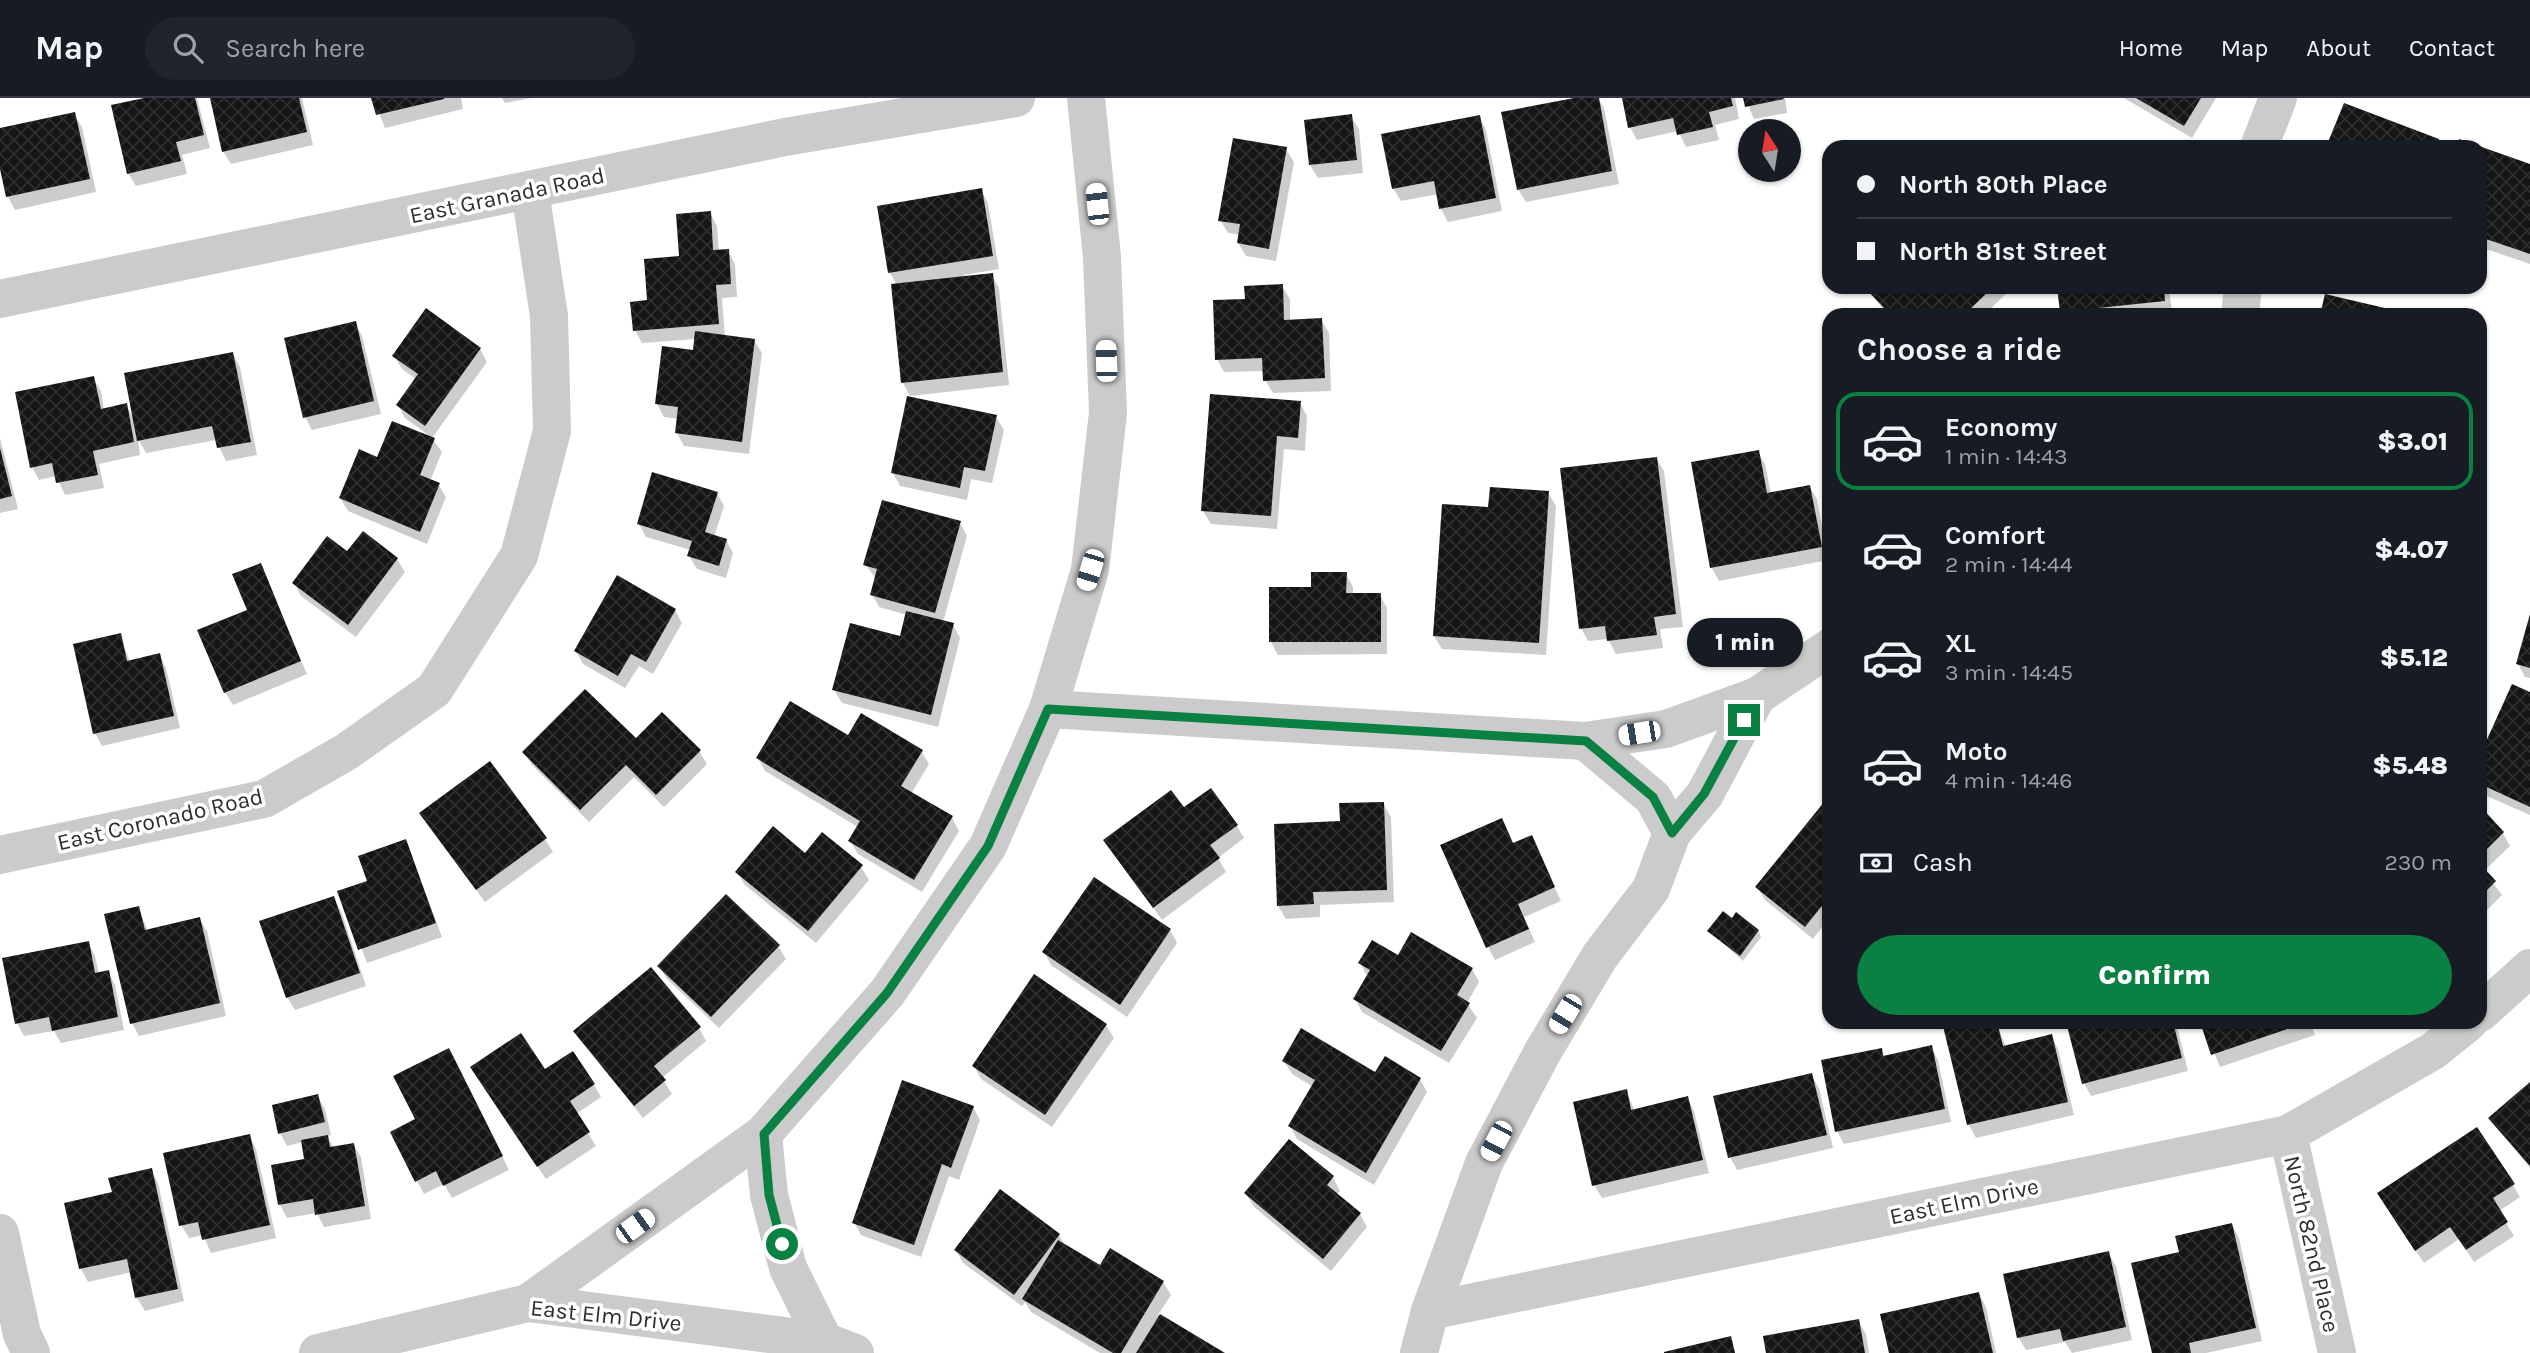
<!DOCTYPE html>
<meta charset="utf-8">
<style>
body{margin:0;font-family:Karla,sans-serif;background:#20242c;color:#f1f3f6;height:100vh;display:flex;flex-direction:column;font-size:26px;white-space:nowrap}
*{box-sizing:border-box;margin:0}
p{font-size:23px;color:#9ea1a6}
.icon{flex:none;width:38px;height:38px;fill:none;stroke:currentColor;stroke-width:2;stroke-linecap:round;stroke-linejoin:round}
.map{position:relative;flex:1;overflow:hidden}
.side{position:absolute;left:1822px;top:210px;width:665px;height:721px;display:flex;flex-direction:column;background:#171b24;border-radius:21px;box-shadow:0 2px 5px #0004}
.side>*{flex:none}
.banner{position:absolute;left:1822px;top:42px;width:665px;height:154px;border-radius:21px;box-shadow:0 2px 5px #0004;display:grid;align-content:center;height:154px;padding:0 35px;background:#171b24}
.needle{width:46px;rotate:348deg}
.tools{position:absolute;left:1738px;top:21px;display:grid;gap:14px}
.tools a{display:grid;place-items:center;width:63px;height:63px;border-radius:50%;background:#171b24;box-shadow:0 2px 5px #0004;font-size:35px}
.end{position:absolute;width:32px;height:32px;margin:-16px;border:9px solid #0b8043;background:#fff;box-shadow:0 0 0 4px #fff}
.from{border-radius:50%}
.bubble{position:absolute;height:49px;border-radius:24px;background:#171b24;box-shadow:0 2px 5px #0004;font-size:23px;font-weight:800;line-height:49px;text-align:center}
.car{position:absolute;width:21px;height:42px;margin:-21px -10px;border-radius:9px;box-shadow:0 0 5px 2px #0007;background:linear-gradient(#fff 24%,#345 0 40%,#fff 0 76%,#345 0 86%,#fff 0)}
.banner b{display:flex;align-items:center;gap:24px;height:66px;font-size:26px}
.banner b+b{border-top:2px solid #363941}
.banner i{width:18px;height:18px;background:#f1f3f6}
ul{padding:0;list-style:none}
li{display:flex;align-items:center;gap:21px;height:98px;margin:0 14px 10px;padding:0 21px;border:4px solid transparent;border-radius:21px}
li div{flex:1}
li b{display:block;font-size:26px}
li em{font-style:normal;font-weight:800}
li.active{border-color:#0b8043}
li>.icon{width:63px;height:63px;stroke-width:1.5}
h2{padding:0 35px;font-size:32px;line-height:84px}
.pay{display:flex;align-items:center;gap:18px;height:77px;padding:0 35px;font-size:26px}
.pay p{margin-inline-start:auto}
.action{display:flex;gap:14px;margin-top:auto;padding:14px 35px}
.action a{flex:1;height:80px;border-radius:42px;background:#0b8043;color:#fff;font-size:28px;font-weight:800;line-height:80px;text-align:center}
header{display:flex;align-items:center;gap:42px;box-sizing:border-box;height:98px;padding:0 35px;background:#171b24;border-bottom:2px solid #363941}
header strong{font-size:33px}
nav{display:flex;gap:38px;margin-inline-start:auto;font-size:24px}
.search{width:490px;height:63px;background:#20242c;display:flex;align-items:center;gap:18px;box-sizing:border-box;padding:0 24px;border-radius:38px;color:#9ea1a6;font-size:26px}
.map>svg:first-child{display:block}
.shadow{fill:#0003}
.building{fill:url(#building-cross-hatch)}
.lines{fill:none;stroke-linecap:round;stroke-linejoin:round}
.minor{stroke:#cbcbcb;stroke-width:38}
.route{stroke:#0b8043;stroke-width:9}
.labels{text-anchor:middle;stroke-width:7;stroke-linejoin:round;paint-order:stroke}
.street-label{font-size:23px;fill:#2e2e2e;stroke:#fff}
</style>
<header>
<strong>Map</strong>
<div class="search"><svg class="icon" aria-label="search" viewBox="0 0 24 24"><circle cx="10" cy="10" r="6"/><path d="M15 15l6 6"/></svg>Search here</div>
<nav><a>Home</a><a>Map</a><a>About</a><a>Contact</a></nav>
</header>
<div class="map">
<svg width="2530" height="1255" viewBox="0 0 2530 1255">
<defs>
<pattern id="building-cross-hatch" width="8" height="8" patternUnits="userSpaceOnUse" patternTransform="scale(1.75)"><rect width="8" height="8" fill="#151515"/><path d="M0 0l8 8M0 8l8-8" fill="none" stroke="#2f2f2f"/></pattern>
</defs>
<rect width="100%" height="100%" fill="#fff"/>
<g class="shadow">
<polygon points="151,0 197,0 210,50 182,57 187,76 136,88 128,75"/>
<polygon points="212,0 302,0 313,47 231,66 223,53"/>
<polygon points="373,0 461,0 463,11 385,30"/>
<polygon points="502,0 531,0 505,5"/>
<polygon points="1584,0 1598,0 1604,10 1619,86 1526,104 1518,91"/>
<polygon points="1623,0 1735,0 1739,21 1715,27 1719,42 1686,49 1678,33 1637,42 1630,29"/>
<polygon points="1745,0 1785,0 1787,15 1754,21"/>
<polygon points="2124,0 2216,0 2192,40"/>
<polygon points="74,16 82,29 96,94 15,112 8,99 0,63 0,32"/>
<polygon points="1351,18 1359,31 1363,75 1318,80 1310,67"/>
<polygon points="1479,19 1486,32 1502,113 1448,124 1441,111 1438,96 1401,103 1393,90"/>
<polygon points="2480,50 2530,67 2530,166 2480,149"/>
<polygon points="1286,51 1294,64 1276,163 1246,158 1238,145 1240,137 1228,135 1220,122"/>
<polygon points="981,92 988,105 999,171 964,177 965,180 992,177 999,190 1009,287 910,298 903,285 893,188 897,187 890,175 879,110"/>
<polygon points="710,115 717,128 719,154 728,153 735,166 737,199 722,200 725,239 754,242 762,255 749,356 684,348 677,335 679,321 664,319 657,306 695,254 696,241 642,245 635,232 649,204"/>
<polygon points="1282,188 1290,201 1290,224 1321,222 1329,235 1331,293 1273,295 1265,282 1265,273 1224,274 1217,261 1247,202"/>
<polygon points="1865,189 2013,189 1984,217 1888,217"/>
<polygon points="2059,189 2169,189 2172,215 2063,217"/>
<polygon points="355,225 362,238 381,316 312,332 305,319"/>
<polygon points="480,251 487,264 432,340 442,354 430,383 438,386 446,399 427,446 348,413 340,400 378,361 431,339 405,320 398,307 416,281 402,271 394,258"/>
<polygon points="233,256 240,269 257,357 226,363 216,342 146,355 138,341 140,357 99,366 104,390 65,397 56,378 39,382 32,369 93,280 101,293 104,312 126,307 134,321"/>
<polygon points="1300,305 1307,318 1305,353 1284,351 1277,431 1211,426 1203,413"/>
<polygon points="996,319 1004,332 992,385 971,381 967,402 900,388 893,375"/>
<polygon points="0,340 18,411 0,415"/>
<polygon points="1758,354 1765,366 1771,396 1809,388 1817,401 1828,462 1719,483 1712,470 1693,365"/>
<polygon points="1656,360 1664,373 1683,529 1660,531 1663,550 1616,556 1608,541 1588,543 1581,530"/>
<polygon points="717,395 724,408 714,439 726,442 733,455 726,480 697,471 689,458 691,452 646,439 639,426"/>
<polygon points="1548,395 1556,408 1546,557 1442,551 1434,538 1490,411"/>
<polygon points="960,425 967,438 943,524 953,527 960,540 938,629 842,605 834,592 901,540 907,517 879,509 872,496 876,481 865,466"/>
<polygon points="348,456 397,461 405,474 356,539 301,498 294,485"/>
<polygon points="260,467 307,576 233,607 225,594"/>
<polygon points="1346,476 1353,489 1353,497 1380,497 1387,510 1387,556 1278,557 1271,544 1313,491"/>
<polygon points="675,512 682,525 653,576 639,568 625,590 583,566 576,553"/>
<polygon points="2530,519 2530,580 2525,579 2518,566"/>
<polygon points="120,537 130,564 159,557 166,570 180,630 102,648 95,635"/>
<polygon points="2513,588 2530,596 2530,717 2480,695 2480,661"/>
<polygon points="848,639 921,653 929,666 911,696 952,720 959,733 922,794 858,756 850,743 858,729 765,673 758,660"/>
<polygon points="636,643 699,653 707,666 664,709 634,679 589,724 532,667 524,654"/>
<polygon points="1829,700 1829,820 1813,841 1765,802 1757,789"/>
<polygon points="1383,706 1391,719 1394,804 1320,807 1320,819 1286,821 1278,808 1341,725"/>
<polygon points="2480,711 2503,735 2510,748 2484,773 2502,797 2482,817"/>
<polygon points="1184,712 1237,728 1244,740 1218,760 1226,774 1162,822 1105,743"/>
<polygon points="1501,722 1514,746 1531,739 1561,803 1524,819 1535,844 1495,862 1488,849"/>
<polygon points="429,728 545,741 553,754 485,804"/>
<polygon points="406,743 442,839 367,865 340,794 369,784"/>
<polygon points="805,757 861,769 869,782 816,845 745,787 737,774"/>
<polygon points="333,801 341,813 366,888 295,912 287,899"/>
<polygon points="138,810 148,833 199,821 207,833 226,918 139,938 132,925"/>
<polygon points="1732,822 1758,833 1761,839 1743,863 1709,833"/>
<polygon points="1170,832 1177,845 1127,919 1051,867 1044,854"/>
<polygon points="88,845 95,858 99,876 108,874 115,887 124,932 61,945 54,933 24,938 17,925"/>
<polygon points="778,848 786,861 719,930 667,881 659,868"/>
<polygon points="1398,859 1472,871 1479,884 1467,905 1477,920 1449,965 1362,914 1355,901 1367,878 1360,865"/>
<polygon points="1034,879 1106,927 1114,940 1052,1029 981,981 974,968"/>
<polygon points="1944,924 1996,924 2006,949 2051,938 2058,951 2074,1017 1976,1040 1969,1027"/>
<polygon points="2068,924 2176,924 2188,973 2091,998 2084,985"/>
<polygon points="2202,924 2310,924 2315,937 2220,969"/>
<polygon points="699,930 706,943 662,980 672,996 643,1020 575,934"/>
<polygon points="1931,949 1938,962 1951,1024 1844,1046 1837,1033 1881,952 1885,959"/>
<polygon points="1284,963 1420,981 1427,994 1374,1087 1297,1041 1290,1028 1313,989 1292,976"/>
<polygon points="456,965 509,1072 452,1100 444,1086 424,1096 417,1083 417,1022"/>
<polygon points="545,974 594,987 601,999 576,1016 596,1048 546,1081 480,983"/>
<polygon points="1811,977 1819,990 1833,1050 1737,1072 1730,1059"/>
<polygon points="2530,987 2530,1070 2490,1020"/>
<polygon points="1626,993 1635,1013 1687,1000 1694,1013 1709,1075 1602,1100 1594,1087"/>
<polygon points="317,998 325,1011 331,1037 327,1038 334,1050 353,1047 361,1059 371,1121 324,1129 317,1115 287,1120 280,1107 273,1069 306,1063 303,1044 287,1048 280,1035"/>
<polygon points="973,1009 980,1022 959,1082 949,1078 921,1159 861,1137 854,1124"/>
<polygon points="249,1038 256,1051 276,1140 211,1155 203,1137 189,1140 181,1127"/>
<polygon points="151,1072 158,1085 184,1203 145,1213 137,1200 132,1174 88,1184 81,1171 114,1095"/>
<polygon points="1333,1080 1340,1093 1336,1097 1360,1116 1367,1129 1331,1173 1254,1109 1246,1096"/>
<polygon points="2513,1087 2520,1099 2499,1113 2514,1138 2474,1164 2459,1141 2424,1165 2386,1109"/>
<polygon points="2232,1127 2239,1140 2262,1243 2206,1255 2154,1255 2181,1156"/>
<polygon points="1059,1137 1065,1148 1100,1170 1163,1184 1171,1197 1158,1217 1221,1255 1100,1255 1031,1214 1025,1204 1022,1208 963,1165 956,1152"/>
<polygon points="2108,1155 2116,1168 2132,1242 2072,1255 2065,1244 2026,1252 2018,1239"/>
<polygon points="1979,1196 1986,1209 1996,1255 1891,1255"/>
<polygon points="1858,1223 1866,1236 1869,1255 1767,1255"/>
</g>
<g class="building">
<polygon points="144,0 195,0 204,37 176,44 181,63 127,76 111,7"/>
<polygon points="210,0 299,0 307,34 222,54"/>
<polygon points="371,0 444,0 444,1 376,17"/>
<polygon points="1574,0 1599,0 1612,73 1517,92 1501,14"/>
<polygon points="1622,0 1731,0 1733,8 1709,14 1713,29 1677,37 1673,20 1628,30"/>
<polygon points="1743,0 1783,0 1784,1 1745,9"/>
<polygon points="2136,0 2201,0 2184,28"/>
<polygon points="2344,5 2439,41 2436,49 2326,49"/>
<polygon points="75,14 90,81 6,99 0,71 0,30"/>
<polygon points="1352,16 1357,62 1309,67 1304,22"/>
<polygon points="1480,17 1496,100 1439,111 1434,83 1392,91 1381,36"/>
<polygon points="1233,40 1287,49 1269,151 1237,145 1240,126 1218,123"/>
<polygon points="2459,41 2530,66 2530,156 2480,139 2480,49 2457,49"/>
<polygon points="982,90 993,158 888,175 877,108"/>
<polygon points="711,113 713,152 729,151 731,186 716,187 719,226 633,233 630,204 647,202 644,161 679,158 676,116"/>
<polygon points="993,175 1003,274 901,285 891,186"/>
<polygon points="1283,186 1284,222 1322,220 1325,280 1263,283 1262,260 1215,262 1213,202 1245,201 1244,188"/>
<polygon points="1864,189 1993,189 1964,217 1891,217"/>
<polygon points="2057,189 2164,189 2165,203 2060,214"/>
<polygon points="2325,196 2389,211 2387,217 2320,217"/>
<polygon points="426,210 481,250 425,328 396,307 418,276 392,258"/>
<polygon points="356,223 374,303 303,320 284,240"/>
<polygon points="695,233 755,241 742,344 675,335 678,309 655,306 662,248 693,252"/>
<polygon points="233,254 251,344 217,350 212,328 137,343 124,275"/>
<polygon points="94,278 101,311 127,305 134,344 93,353 98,377 56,385 52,365 30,370 15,294"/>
<polygon points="1210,296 1301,303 1298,340 1277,338 1271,418 1201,413"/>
<polygon points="907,298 997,317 985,373 964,369 960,390 891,375"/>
<polygon points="392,323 435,340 420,377 440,385 420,434 339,400 359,351 377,359"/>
<polygon points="0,350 12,398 0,401"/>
<polygon points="1759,352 1767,395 1810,387 1822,449 1710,470 1691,364"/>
<polygon points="1657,359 1676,516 1654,519 1657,537 1607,543 1605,528 1579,531 1560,370"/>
<polygon points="652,374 718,394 705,434 727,441 719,468 687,458 692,443 637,426"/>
<polygon points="1490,389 1549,393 1539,545 1433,538 1442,406 1488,409"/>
<polygon points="882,402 961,423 935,515 870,497 877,471 863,467"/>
<polygon points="363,433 398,460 348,527 292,485 327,438 347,453"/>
<polygon points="261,465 301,563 224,595 197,532 247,512 232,476"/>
<polygon points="1311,474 1347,474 1346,495 1381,495 1381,544 1269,544 1269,489 1311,489"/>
<polygon points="617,477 676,511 646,564 631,556 618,578 574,553"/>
<polygon points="906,513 954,525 931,617 832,592 850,525 900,538"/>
<polygon points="2530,516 2530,570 2516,566"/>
<polygon points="121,535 127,563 160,555 174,618 93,636 73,546"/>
<polygon points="2512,586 2530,594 2530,709 2480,686 2480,657"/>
<polygon points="585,591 636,640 662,614 701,652 656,697 626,667 580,712 522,654"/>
<polygon points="790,603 848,637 861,615 923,652 901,688 953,718 914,782 848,743 860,723 756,660"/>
<polygon points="490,663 547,740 476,792 419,715"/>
<polygon points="1211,690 1238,727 1210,747 1220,760 1153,810 1103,742 1171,692 1184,709"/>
<polygon points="1829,698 1829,799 1805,829 1755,789"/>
<polygon points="1384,704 1387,792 1313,794 1314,806 1277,808 1274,726 1340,723 1339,705"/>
<polygon points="2480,708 2504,734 2480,758"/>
<polygon points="1502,720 1513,745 1532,737 1555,789 1518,806 1529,831 1486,850 1440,747"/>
<polygon points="773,728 805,755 822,734 863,767 808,833 735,774"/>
<polygon points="406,741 436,825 358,852 337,793 367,783 358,758"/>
<polygon points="2480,766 2496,783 2480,799"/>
<polygon points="1094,779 1171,831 1120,907 1042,854"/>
<polygon points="726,796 780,847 711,919 657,868"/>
<polygon points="334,798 360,875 286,900 259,823"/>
<polygon points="139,808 145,832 200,819 220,905 130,926 104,816"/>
<polygon points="1723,813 1732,820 1736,814 1759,832 1740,858 1707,833"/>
<polygon points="1411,834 1473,870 1457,897 1470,905 1441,953 1353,901 1370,872 1358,865 1372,842 1398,857"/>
<polygon points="89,843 95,875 109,872 118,919 52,933 49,919 15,926 2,860"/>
<polygon points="651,869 701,929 654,968 666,982 634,1008 573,933"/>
<polygon points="1034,876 1107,926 1045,1017 972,968"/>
<polygon points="1942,924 1997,924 2003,948 2052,936 2068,1004 1967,1027"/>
<polygon points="2066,924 2173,924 2182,960 2082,986"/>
<polygon points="2200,924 2308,924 2211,957"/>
<polygon points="1301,930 1375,974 1385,958 1421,980 1366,1075 1288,1028 1315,982 1282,963"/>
<polygon points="521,935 545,971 573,953 595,986 570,1003 590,1034 537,1069 470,969"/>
<polygon points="1932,947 1945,1011 1835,1034 1821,962 1882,950 1883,958"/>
<polygon points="449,950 503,1058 443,1088 436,1073 415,1084 390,1034 415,1021 393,978"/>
<polygon points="1812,975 1827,1037 1728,1060 1713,998"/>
<polygon points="902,982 974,1008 951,1070 942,1066 914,1147 852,1125"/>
<polygon points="2530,984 2530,1068 2488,1020"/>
<polygon points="1627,991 1631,1012 1688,998 1703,1062 1592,1088 1573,1004"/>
<polygon points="318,996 325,1024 278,1036 272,1007"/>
<polygon points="2477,1029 2515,1086 2493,1100 2508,1124 2466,1152 2450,1129 2415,1153 2377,1095"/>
<polygon points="250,1036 270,1127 202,1142 198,1124 179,1128 163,1055"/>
<polygon points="328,1037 330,1049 354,1045 365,1108 315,1117 313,1101 278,1107 271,1067 304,1061 301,1042"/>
<polygon points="1289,1041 1334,1078 1327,1087 1361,1115 1323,1161 1244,1095"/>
<polygon points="152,1070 178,1191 135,1200 127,1161 79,1171 64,1105 112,1094 108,1080"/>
<polygon points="1000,1091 1060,1136 1014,1197 954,1152"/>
<polygon points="2232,1125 2256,1230 2189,1245 2191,1255 2152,1255 2131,1165 2179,1154 2175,1138"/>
<polygon points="1058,1142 1100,1167 1110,1150 1164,1183 1121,1255 1113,1255 1022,1201"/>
<polygon points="2109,1153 2126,1229 2063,1243 2060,1231 2017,1240 2003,1176"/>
<polygon points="1979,1194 1993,1255 1889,1255 1880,1216"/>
<polygon points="1160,1216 1225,1255 1136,1255"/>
<polygon points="1859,1221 1865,1255 1766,1255 1763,1238"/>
<polygon points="1731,1238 1735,1255 1664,1255 1664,1254"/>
</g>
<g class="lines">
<g class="minor">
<polyline points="2259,49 2278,0"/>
<polyline points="0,201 785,39 1016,0"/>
<polyline points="2240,217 2243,189"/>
<polyline points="1048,611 1585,643 1666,631 1757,598 1829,550"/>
<polyline points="1585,643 1653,700 1672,735"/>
<polyline points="0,757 264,701 346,654 434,592 519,458 552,333 549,218 530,93"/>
<polyline points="2480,915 2530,870"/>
<polyline points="763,1036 769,1097 788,1170 824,1243"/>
<polyline points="2288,1036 2337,1255"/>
<polyline points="0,1135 22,1236 31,1255"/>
<polyline points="528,1205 763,1036 887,895 988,748 1048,611 1090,472 1108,315 1102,159 1086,0"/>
<polyline points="1430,1213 2288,1036 2433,953 2469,924"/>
<polyline points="318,1255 528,1205 824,1243 855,1255"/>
<polyline points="1419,1255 1430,1213 1484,1065 1542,955 1600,858 1651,791 1672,735 1705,696 1757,598"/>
</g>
</g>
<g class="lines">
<polyline class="route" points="782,1146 769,1097 764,1036 887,895 988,748 1048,611 1586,643 1653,699 1672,735 1704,696 1744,622"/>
</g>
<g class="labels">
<g class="street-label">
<text transform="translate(507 97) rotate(-12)" y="8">East Granada Road</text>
<text transform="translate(160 721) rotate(-13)" y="8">East Coronado Road</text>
<text transform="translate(1964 1103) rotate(-12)" y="8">East Elm Drive</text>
<text transform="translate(2312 1146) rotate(77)" y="8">North 82nd Place</text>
<text transform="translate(606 1217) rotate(6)" y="8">East Elm Drive</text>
</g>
</g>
</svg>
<div class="tools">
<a><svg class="needle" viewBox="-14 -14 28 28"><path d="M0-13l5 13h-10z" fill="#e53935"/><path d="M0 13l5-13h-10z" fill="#9ea1a6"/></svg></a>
</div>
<i class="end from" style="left:782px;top:1146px"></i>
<i class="end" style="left:1744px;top:622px"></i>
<div class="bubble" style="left:1687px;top:520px;width:116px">1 min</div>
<i class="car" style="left:1097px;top:106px;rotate:354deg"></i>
<i class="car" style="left:1106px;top:263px;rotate:358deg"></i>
<i class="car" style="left:1090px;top:472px;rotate:197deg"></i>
<i class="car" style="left:1639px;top:635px;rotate:261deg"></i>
<i class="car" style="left:1565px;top:916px;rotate:211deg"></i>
<i class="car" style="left:1496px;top:1043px;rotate:208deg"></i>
<i class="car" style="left:635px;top:1128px;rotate:54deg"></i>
<div class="banner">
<b><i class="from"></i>North 80th Place</b>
<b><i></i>North 81st Street</b>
</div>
<section class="side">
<h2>Choose a ride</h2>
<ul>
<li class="active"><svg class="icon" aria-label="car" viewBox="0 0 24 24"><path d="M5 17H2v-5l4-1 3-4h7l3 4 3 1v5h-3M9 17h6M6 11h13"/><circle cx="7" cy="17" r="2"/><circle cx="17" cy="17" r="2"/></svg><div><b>Economy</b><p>1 min · 14:43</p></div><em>$3.01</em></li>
<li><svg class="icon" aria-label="car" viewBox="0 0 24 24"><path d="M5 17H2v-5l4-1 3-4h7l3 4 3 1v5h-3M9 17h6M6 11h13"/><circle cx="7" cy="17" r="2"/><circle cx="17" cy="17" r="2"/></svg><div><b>Comfort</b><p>2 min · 14:44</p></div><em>$4.07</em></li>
<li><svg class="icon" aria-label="car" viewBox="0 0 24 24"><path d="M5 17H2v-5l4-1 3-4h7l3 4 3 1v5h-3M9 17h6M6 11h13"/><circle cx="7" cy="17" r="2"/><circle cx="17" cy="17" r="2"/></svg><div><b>XL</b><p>3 min · 14:45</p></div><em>$5.12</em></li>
<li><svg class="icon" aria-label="car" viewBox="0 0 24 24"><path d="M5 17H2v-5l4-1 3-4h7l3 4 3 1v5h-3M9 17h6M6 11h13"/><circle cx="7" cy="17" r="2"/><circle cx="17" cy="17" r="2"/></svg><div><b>Moto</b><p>4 min · 14:46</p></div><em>$5.48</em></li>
</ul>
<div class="pay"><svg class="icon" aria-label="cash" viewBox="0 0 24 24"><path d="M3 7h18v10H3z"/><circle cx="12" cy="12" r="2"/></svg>Cash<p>230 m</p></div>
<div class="action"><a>Confirm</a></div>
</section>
</div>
